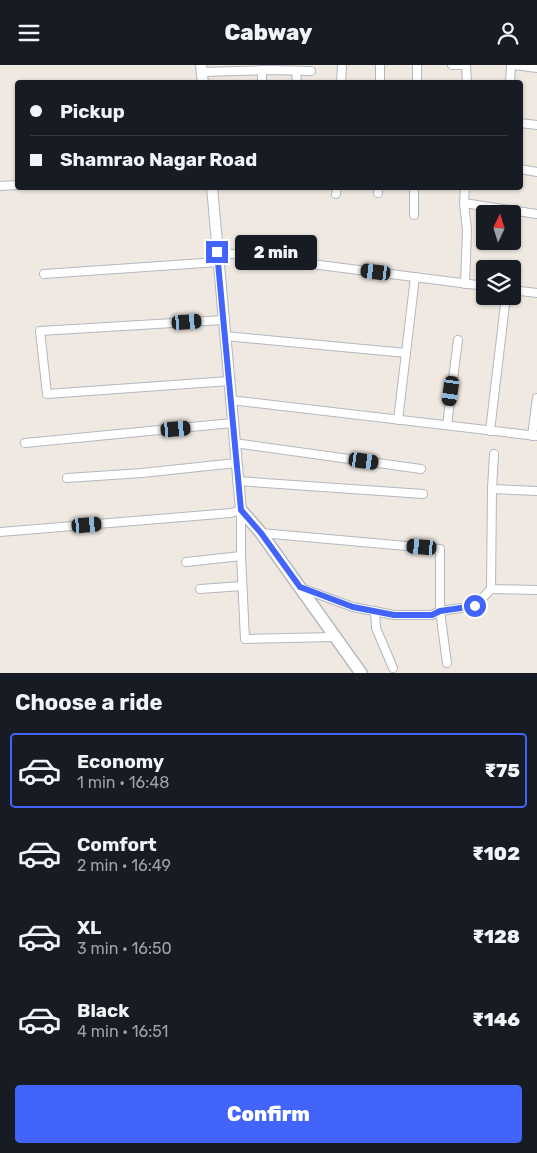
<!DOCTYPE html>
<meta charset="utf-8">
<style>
body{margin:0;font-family:Rubik,sans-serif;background:#242831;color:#f1f3f6;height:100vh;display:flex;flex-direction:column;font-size:19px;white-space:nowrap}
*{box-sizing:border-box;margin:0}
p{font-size:16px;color:#9ea1a6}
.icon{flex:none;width:28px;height:28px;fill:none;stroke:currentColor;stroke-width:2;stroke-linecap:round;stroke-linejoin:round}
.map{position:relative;height:608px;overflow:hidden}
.sheet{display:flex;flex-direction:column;background:#171b24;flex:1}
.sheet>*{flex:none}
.hud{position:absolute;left:15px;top:15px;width:508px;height:110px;border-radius:5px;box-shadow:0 1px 4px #0004;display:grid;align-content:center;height:110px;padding:0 15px;background:#171b24}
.needle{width:32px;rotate:4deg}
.controls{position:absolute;left:476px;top:140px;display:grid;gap:10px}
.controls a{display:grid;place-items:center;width:45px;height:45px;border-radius:5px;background:#171b24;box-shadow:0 1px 4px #0004;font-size:25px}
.end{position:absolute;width:22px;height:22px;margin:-11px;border:6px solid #4264fb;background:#fff;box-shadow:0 0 0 2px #fff}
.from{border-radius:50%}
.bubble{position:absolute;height:35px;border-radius:5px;background:#171b24;box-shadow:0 1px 4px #0004;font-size:16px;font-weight:800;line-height:35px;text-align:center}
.car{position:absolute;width:15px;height:30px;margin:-15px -8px;border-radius:6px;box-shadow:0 0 4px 1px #0007;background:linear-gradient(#222 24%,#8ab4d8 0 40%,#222 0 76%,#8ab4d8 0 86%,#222 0)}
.hud b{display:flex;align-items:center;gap:18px;height:48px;font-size:19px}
.hud b+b{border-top:1px solid #363941}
.hud i{width:12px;height:12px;background:#f1f3f6}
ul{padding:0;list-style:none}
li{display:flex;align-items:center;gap:15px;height:75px;margin:0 10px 8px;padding:0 5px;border:2px solid transparent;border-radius:5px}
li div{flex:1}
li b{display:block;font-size:19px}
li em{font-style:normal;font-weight:800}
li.active{border-color:#4264fb}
li>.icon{width:45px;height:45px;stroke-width:1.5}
h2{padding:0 15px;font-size:22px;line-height:60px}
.cta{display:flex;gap:10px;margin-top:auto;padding:10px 15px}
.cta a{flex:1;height:58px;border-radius:5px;background:#4264fb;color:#fff;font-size:20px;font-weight:800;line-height:58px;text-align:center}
header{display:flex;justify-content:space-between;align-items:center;height:65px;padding:0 15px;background:#171b24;font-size:22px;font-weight:800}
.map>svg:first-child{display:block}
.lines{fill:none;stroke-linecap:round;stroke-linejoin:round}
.minor-casing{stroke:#b4b7c1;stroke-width:10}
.tertiary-casing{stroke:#b4b7c1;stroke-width:12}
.secondary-casing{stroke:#b4b7c1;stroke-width:14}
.minor{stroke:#fff;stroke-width:8}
.tertiary{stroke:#fff;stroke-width:10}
.secondary{stroke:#fff;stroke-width:11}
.route{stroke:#4264fb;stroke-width:6}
</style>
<header><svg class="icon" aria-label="menu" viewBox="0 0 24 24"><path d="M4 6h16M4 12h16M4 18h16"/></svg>Cabway<svg class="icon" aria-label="person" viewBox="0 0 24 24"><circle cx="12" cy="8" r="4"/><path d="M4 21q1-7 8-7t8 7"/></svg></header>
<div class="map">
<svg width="537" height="608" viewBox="0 0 537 608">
<rect width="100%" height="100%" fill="#efe9e1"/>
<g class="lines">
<defs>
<g id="minor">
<polyline points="452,0 466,0"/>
<polyline points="466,0 467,18"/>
<polyline points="514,0 537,3"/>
<polyline points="262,5 262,18"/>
<polyline points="296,6 297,18"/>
<polyline points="202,7 272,5 311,6"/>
<polyline points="341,18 342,0"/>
<polyline points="380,18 380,0"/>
<polyline points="417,18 417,0"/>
<polyline points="510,18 511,0"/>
<polyline points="520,58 537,60"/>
<polyline points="520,104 537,107"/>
<polyline points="0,121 18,120"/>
<polyline points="465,122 464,138 537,149"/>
<polyline points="378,128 378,122"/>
<polyline points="336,129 337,122"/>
<polyline points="464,138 467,165 465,219"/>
<polyline points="414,150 414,122"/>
<polyline points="217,187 485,221"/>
<polyline points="44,209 218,197"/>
<polyline points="512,225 537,228"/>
<polyline points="223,255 40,266 47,329 229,316"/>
<polyline points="225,271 406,288"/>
<polyline points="230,335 537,371"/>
<polyline points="398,355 415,212"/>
<polyline points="447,360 458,275"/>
<polyline points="490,366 506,231"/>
<polyline points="532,371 537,333"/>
<polyline points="25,378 232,358"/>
<polyline points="234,378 421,404"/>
<polyline points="67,413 142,408 236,398"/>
<polyline points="237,416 423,429"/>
<polyline points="492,424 537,426"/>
<polyline points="0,467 231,448 241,445 241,491 245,574 335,572"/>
<polyline points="261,468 440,484 440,546 447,598"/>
<polyline points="186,497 241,491"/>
<polyline points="301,523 353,542 394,550 432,550 440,546 475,541 491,524 492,424 494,389"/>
<polyline points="200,524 242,521"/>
<polyline points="491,524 537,525"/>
<polyline points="375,546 376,563 393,603"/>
</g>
<g id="tertiary">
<polyline points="201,0 203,18"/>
<polyline points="212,122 241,445"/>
</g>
<polyline id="secondary" points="241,445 261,468 361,608"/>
</defs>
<use href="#minor" class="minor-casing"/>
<use href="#tertiary" class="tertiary-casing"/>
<use href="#secondary" class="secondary-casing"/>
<use href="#minor" class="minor"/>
<use href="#tertiary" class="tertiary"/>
<use href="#secondary" class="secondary"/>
</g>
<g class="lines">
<polyline class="route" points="217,187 241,445 261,468 300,522 353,542 394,550 432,550 440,546 475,541"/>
</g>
</svg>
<div class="controls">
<a><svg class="needle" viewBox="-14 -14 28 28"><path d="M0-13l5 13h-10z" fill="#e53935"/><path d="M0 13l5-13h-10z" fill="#9ea1a6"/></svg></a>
<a><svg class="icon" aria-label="layers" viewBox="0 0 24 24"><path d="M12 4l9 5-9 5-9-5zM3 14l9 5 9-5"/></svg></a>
</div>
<i class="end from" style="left:475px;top:541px"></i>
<i class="end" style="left:217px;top:187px"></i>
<div class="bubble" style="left:235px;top:170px;width:82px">2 min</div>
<i class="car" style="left:376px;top:207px;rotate:277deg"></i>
<i class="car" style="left:187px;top:257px;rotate:86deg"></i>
<i class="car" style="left:451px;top:326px;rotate:188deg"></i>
<i class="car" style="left:176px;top:364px;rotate:85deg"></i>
<i class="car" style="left:364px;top:396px;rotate:98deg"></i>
<i class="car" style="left:87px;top:460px;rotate:85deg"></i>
<i class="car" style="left:422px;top:482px;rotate:275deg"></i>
<div class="hud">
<b><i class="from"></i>Pickup</b>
<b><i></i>Shamrao Nagar Road</b>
</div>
</div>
<section class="sheet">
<h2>Choose a ride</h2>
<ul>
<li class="active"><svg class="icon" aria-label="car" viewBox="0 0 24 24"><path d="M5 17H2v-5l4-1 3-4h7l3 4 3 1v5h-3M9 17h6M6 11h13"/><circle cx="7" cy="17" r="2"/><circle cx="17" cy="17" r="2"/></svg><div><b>Economy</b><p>1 min · 16:48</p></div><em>₹75</em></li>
<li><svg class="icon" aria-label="car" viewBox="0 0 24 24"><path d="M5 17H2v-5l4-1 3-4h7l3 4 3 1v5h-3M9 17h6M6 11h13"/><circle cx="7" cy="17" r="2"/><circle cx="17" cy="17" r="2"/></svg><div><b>Comfort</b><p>2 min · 16:49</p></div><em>₹102</em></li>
<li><svg class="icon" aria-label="car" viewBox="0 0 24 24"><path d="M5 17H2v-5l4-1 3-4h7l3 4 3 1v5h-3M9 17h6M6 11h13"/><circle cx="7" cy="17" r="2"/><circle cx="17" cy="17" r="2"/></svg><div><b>XL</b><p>3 min · 16:50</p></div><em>₹128</em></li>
<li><svg class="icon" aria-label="car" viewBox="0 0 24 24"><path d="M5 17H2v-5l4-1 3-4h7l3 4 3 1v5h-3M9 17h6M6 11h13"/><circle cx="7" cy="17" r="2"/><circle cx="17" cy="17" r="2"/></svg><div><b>Black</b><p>4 min · 16:51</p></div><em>₹146</em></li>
</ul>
<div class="cta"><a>Confirm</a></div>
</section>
